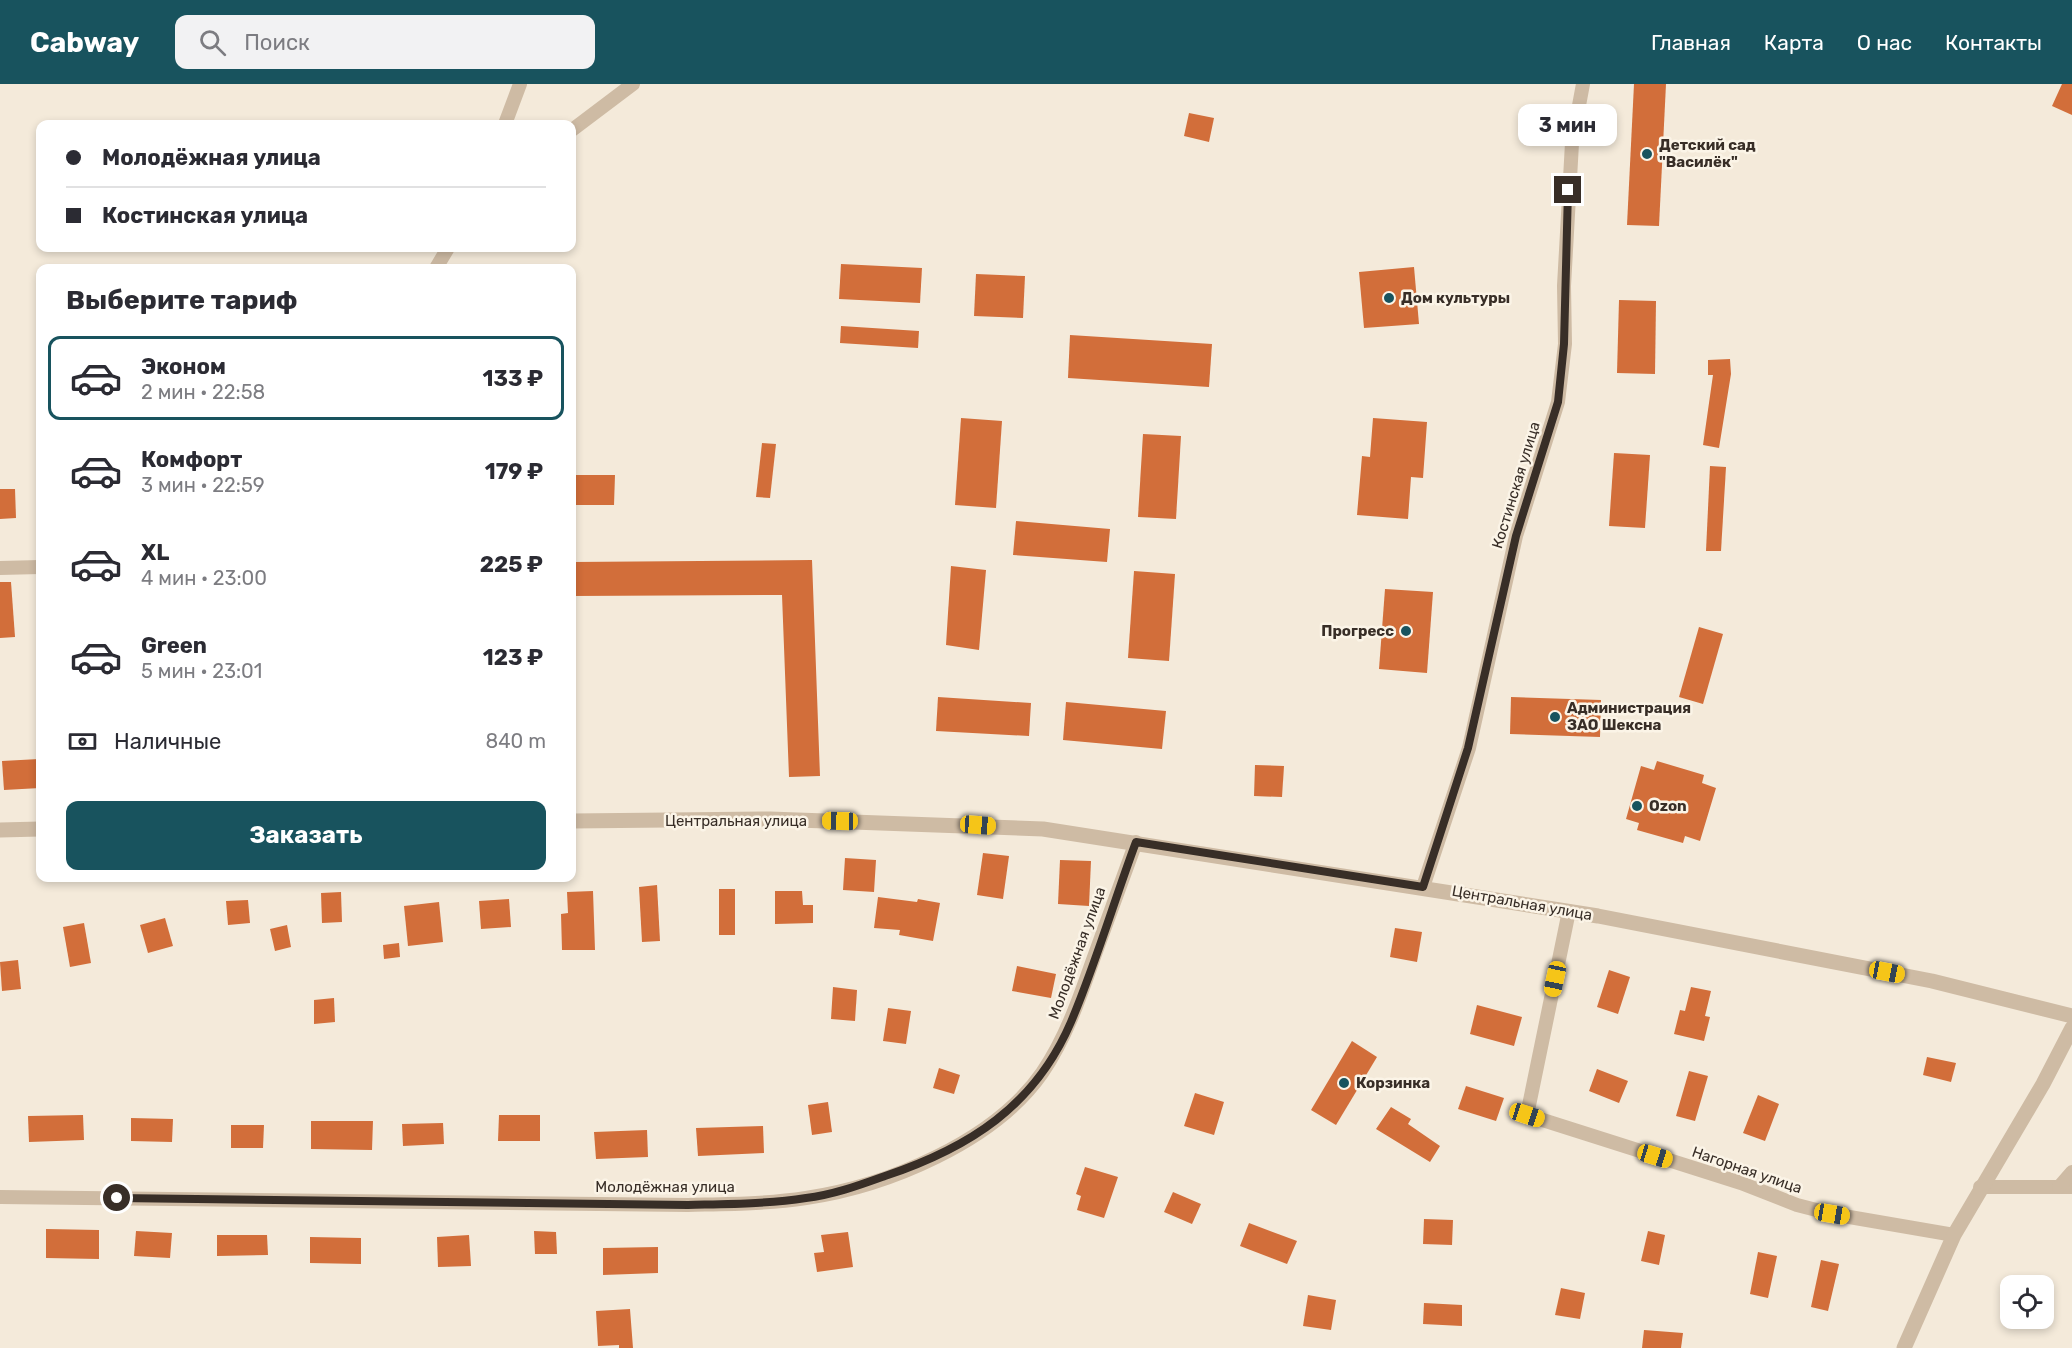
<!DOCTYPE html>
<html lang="ru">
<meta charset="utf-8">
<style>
body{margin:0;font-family:Rubik,sans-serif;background:#f2f2f3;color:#2b2b33;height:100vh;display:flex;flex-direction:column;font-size:22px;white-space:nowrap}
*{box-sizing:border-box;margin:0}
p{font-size:20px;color:#7c7c81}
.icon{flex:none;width:33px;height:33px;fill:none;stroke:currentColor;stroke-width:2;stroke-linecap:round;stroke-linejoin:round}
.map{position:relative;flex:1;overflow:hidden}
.panel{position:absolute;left:36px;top:180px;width:540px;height:618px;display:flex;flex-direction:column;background:#fff;border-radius:12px;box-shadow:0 3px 9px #0003}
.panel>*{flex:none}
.guide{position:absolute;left:36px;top:36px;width:540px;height:132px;border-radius:12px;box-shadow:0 3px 9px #0003;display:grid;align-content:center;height:132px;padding:0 30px;background:#fff}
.buttons{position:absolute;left:2000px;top:1191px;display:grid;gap:12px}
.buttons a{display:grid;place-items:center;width:54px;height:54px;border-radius:12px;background:#fff;box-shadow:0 3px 9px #0003;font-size:30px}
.end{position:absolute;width:27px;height:27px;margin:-14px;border:8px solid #382e27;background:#fff;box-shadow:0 0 0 3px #fff}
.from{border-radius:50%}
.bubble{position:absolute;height:42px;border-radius:12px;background:#fff;box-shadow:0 3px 9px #0003;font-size:20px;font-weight:700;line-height:42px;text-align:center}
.car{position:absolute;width:18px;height:36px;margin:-18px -9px;border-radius:8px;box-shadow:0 0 4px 2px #0007;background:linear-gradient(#f5c518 24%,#345 0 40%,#f5c518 0 76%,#345 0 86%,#f5c518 0)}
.guide b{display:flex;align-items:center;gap:21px;height:57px;font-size:22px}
.guide b+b{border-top:2px solid #e1e1e2}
.guide i{width:15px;height:15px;background:#2b2b33}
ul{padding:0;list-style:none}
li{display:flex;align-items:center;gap:18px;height:84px;margin:0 12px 9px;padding:0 18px;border:3px solid transparent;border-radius:12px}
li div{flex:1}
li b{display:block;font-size:22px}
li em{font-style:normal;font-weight:700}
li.selected{border-color:#18535e}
li>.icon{width:54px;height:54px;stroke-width:1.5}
h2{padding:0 30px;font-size:27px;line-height:72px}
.pay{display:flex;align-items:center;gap:15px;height:66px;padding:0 30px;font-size:22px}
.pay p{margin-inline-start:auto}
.primary-button{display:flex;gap:12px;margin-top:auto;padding:12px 30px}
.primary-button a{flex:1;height:69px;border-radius:12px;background:#18535e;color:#fff;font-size:24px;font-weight:700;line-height:69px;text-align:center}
header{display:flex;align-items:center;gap:36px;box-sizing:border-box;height:84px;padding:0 30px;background:#18535e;color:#fff}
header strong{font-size:28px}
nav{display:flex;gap:33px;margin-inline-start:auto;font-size:21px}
.search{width:420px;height:54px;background:#f2f2f3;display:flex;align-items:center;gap:15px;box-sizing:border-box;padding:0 21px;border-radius:12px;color:#7c7c81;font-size:22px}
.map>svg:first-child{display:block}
.building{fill:#d26e3a}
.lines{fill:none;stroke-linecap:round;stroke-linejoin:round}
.minor{stroke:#cebba4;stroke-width:14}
.tertiary{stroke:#cebba4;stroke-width:15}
.route{stroke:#382e27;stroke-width:8}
.poi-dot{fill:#18535e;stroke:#fbf4e7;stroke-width:2}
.labels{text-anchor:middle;stroke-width:5;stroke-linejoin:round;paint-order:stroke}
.poi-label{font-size:15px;font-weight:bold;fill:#382e27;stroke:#fbf4e7;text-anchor:start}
.street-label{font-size:15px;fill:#382e27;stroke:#fbf4e7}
</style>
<header>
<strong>Cabway</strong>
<div class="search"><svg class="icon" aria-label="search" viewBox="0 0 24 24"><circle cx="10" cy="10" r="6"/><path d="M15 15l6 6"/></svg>Поиск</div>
<nav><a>Главная</a><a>Карта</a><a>О нас</a><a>Контакты</a></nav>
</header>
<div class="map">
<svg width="2072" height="1264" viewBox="0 0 2072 1264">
<rect width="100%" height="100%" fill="#f4eada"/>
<g class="building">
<polygon points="1634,0 1666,0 1659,142 1627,141"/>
<polygon points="2062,0 2072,0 2072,31 2052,22"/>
<polygon points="1189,29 1214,34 1209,58 1184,52"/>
<polygon points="841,180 922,184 920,219 839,215"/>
<polygon points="1414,183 1419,240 1364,244 1359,188"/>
<polygon points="976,190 1025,192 1023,234 974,232"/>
<polygon points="1619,216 1656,217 1655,290 1617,289"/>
<polygon points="841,242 919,247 918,264 840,259"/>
<polygon points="1070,251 1212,260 1209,303 1068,294"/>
<polygon points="1730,275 1731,290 1719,364 1703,361 1713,291 1708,291 1708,276"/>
<polygon points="961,334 1002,337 996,424 955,421"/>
<polygon points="1373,334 1427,338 1423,394 1411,393 1408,435 1357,431 1362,372 1370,373"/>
<polygon points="1143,350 1181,352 1176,435 1138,433"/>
<polygon points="762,359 776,360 770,414 756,413"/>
<polygon points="1614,369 1650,371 1645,444 1609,442"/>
<polygon points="1710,382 1726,383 1721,467 1706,467"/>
<polygon points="572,391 615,391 614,421 572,421"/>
<polygon points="0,405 15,405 16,434 0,435"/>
<polygon points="1016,437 1110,445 1107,478 1013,471"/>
<polygon points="812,476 820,692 789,693 782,511 572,512 572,478"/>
<polygon points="951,482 986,486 979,566 946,561"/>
<polygon points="1134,487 1175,490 1169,577 1128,574"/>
<polygon points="0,498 11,498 15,553 0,554"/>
<polygon points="1385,505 1433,508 1427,589 1379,585"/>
<polygon points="1699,543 1723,550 1703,620 1679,613"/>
<polygon points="938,613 1031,619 1029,652 936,647"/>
<polygon points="1511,613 1601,616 1600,653 1510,650"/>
<polygon points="1066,618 1166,627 1162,665 1063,656"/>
<polygon points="39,675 40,704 4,706 2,677"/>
<polygon points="1657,677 1704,691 1702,699 1716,704 1700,757 1685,752 1683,759 1637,746 1639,739 1626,735 1641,682 1654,686"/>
<polygon points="1255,681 1284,682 1282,713 1254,712"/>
<polygon points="983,769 1009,772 1003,815 977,811"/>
<polygon points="845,774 876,776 874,808 843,806"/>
<polygon points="1060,776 1091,777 1089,822 1058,820"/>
<polygon points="657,801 660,857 642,858 639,803"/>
<rect x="719" y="805" width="16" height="46"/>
<polygon points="593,807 595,866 562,866 561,830 568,829 567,808"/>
<polygon points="775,807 802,807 803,821 813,821 813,839 775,840"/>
<polygon points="341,808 342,838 322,839 321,809"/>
<polygon points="878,813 917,818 918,815 940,819 933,857 899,851 900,846 874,844"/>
<polygon points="509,815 511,843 481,845 479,817"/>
<polygon points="248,816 250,839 228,841 226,817"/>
<polygon points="439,818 443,858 408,862 404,822"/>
<polygon points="165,834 173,862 148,869 140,841"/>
<polygon points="84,839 91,879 70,883 63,843"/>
<polygon points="287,841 291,863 275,867 270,845"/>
<polygon points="1395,844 1422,848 1417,878 1390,873"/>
<polygon points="399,859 400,873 384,875 383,861"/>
<polygon points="18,876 21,905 2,907 0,878"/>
<polygon points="1017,882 1056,890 1051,914 1012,907"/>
<polygon points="1609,886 1630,893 1618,930 1597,923"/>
<polygon points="833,903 857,906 855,937 831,935"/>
<polygon points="1691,903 1711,907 1705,932 1710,933 1704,957 1674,950 1680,926 1685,927"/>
<polygon points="334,914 335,938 314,940 314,916"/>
<polygon points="1477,921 1522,933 1514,962 1470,950"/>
<polygon points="888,924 911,927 906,960 883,957"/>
<polygon points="1352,957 1377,973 1336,1041 1311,1026"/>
<polygon points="1927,973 1956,979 1951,998 1923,991"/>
<polygon points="939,984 960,991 954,1010 933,1004"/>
<polygon points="1597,985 1628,997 1619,1019 1589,1007"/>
<polygon points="1689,987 1708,992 1695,1037 1676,1032"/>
<polygon points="1466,1002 1504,1014 1496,1037 1458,1025"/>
<polygon points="1195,1009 1224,1018 1214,1051 1184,1042"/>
<polygon points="1758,1011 1779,1020 1765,1057 1743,1049"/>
<polygon points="828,1018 832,1048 812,1051 808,1021"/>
<polygon points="1391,1023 1411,1035 1408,1040 1440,1062 1430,1078 1376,1045"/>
<polygon points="83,1031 84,1056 29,1058 28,1032"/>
<polygon points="499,1031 540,1031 540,1057 498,1057"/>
<polygon points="131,1034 173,1035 172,1058 131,1057"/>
<polygon points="311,1037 373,1037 372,1066 311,1065"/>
<polygon points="443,1039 444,1060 403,1062 402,1040"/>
<polygon points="231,1041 264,1041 263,1064 231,1064"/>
<polygon points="763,1042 764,1069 698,1072 696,1044"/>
<polygon points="647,1046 648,1073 596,1075 594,1048"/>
<polygon points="1085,1083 1118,1093 1104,1134 1077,1126 1081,1112 1076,1110"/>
<polygon points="1173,1108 1201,1120 1192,1140 1164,1128"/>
<polygon points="1424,1135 1453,1136 1452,1161 1423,1160"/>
<polygon points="1249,1139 1297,1157 1287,1180 1240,1162"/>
<polygon points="46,1145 99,1146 99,1175 46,1174"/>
<polygon points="136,1147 172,1149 170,1174 134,1172"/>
<polygon points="534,1147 556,1148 557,1170 535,1170"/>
<polygon points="1648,1147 1665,1151 1659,1181 1641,1177"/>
<polygon points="848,1148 853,1183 817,1188 814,1169 824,1168 821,1151"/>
<polygon points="217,1151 267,1151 268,1171 217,1172"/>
<polygon points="469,1151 471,1182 438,1183 437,1153"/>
<polygon points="310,1153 361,1154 361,1180 310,1179"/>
<polygon points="658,1163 658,1189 603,1191 603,1164"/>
<polygon points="1758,1168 1777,1172 1768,1214 1750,1210"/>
<polygon points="1821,1176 1839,1180 1828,1227 1811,1223"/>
<polygon points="1561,1204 1585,1209 1580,1235 1555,1231"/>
<polygon points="1308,1211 1336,1216 1331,1246 1303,1242"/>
<polygon points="1424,1219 1462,1221 1462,1242 1423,1240"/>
<polygon points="630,1225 633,1264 619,1264 619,1261 598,1262 596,1227"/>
<polygon points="1644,1246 1683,1249 1681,1264 1642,1264"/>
</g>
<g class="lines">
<g class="minor">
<polyline points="505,40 520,0"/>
<polyline points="572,46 633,0"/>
<polyline points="436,184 448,164"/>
<polyline points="0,484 40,483"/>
<polyline points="1423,803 1469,664 1516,452 1558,318 1565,260 1564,202 1572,59 1583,0"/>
<polyline points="1569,827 1527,1031 1741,1099 1797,1121 1832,1130 1954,1151"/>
<polyline points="1980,1103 2072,1103"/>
<polyline points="2059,1103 2072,1088"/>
<path d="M 0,1113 L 688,1121 C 728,1120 767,1120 806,1114 C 887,1102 994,1058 1042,989 C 1066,954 1080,913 1094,873 C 1108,835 1122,796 1136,758"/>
</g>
<g class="tertiary">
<polyline points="572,737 770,735 1043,745 1598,832 1932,897 2072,932"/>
<polyline points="0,746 40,745"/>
<polyline points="1904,1264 1954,1151 2043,1000 2072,944"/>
</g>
</g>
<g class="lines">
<path class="route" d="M 117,1114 L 688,1121 C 728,1120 767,1120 806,1114 C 833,1111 860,1101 885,1092 C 969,1064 1035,1022 1071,938 C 1096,879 1114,817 1136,758 L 1423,803 L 1468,664 L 1516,452 L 1558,318 L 1564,260 L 1568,106"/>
</g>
<g class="poi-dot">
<circle cx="1647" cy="70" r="6"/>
<circle cx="1389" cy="214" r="6"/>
<circle cx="1406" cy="547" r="6"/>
<circle cx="1555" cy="633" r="6"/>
<circle cx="1637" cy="722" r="6"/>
<circle cx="1344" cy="999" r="6"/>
</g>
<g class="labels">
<g class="poi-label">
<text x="1659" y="66">Детский сад<tspan x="1659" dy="17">"Василёк"</tspan></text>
<text x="1401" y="219">Дом культуры</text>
<text x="1394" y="552" text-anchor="end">Прогресс</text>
<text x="1567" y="629">Администрация<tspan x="1567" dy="17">ЗАО Шексна</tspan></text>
<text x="1649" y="727">Ozon</text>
<text x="1356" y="1004">Корзинка</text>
</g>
<g class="street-label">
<text transform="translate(1516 401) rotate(-73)" y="5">Костинская улица</text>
<text x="736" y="742">Центральная улица</text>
<text transform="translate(1522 819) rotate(10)" y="5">Центральная улица</text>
<text transform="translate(1077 869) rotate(-70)" y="5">Молодёжная улица</text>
<text transform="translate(1747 1086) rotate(19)" y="5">Нагорная улица</text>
<text x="665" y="1108">Молодёжная улица</text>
</g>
</g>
</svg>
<div class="buttons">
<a><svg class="icon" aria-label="locate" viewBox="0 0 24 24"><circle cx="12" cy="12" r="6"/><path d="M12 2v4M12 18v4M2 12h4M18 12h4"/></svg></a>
</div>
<i class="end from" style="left:117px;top:1114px"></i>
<i class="end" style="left:1568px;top:106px"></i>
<div class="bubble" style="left:1518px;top:20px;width:99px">3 мин</div>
<i class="car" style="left:840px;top:737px;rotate:271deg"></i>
<i class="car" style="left:978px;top:741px;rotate:94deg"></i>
<i class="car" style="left:1887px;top:888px;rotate:101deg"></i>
<i class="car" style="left:1555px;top:895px;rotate:192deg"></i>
<i class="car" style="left:1527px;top:1031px;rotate:108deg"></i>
<i class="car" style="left:1655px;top:1072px;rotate:107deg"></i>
<i class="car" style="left:1832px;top:1130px;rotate:100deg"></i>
<div class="guide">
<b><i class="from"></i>Молодёжная улица</b>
<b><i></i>Костинская улица</b>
</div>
<section class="panel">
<h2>Выберите тариф</h2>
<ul>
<li class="selected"><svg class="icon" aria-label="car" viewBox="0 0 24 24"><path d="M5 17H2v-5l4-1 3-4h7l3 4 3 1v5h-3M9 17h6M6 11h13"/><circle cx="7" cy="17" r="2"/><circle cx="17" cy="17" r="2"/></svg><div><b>Эконом</b><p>2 мин · 22:58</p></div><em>133 ₽</em></li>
<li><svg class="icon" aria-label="car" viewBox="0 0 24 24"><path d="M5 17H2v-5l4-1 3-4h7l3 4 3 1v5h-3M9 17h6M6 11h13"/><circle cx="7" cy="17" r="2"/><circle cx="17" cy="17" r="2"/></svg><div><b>Комфорт</b><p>3 мин · 22:59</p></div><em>179 ₽</em></li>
<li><svg class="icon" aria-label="car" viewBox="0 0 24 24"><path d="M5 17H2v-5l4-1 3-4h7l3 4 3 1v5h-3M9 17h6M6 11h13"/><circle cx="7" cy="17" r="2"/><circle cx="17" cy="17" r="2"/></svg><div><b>XL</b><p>4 мин · 23:00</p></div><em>225 ₽</em></li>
<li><svg class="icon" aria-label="car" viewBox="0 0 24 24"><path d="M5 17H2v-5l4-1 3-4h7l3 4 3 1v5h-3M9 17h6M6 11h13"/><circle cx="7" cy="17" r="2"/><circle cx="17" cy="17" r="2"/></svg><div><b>Green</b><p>5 мин · 23:01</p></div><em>123 ₽</em></li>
</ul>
<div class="pay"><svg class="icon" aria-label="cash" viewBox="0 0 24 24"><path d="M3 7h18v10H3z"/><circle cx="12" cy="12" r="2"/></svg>Наличные<p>840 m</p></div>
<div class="primary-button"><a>Заказать</a></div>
</section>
</div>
